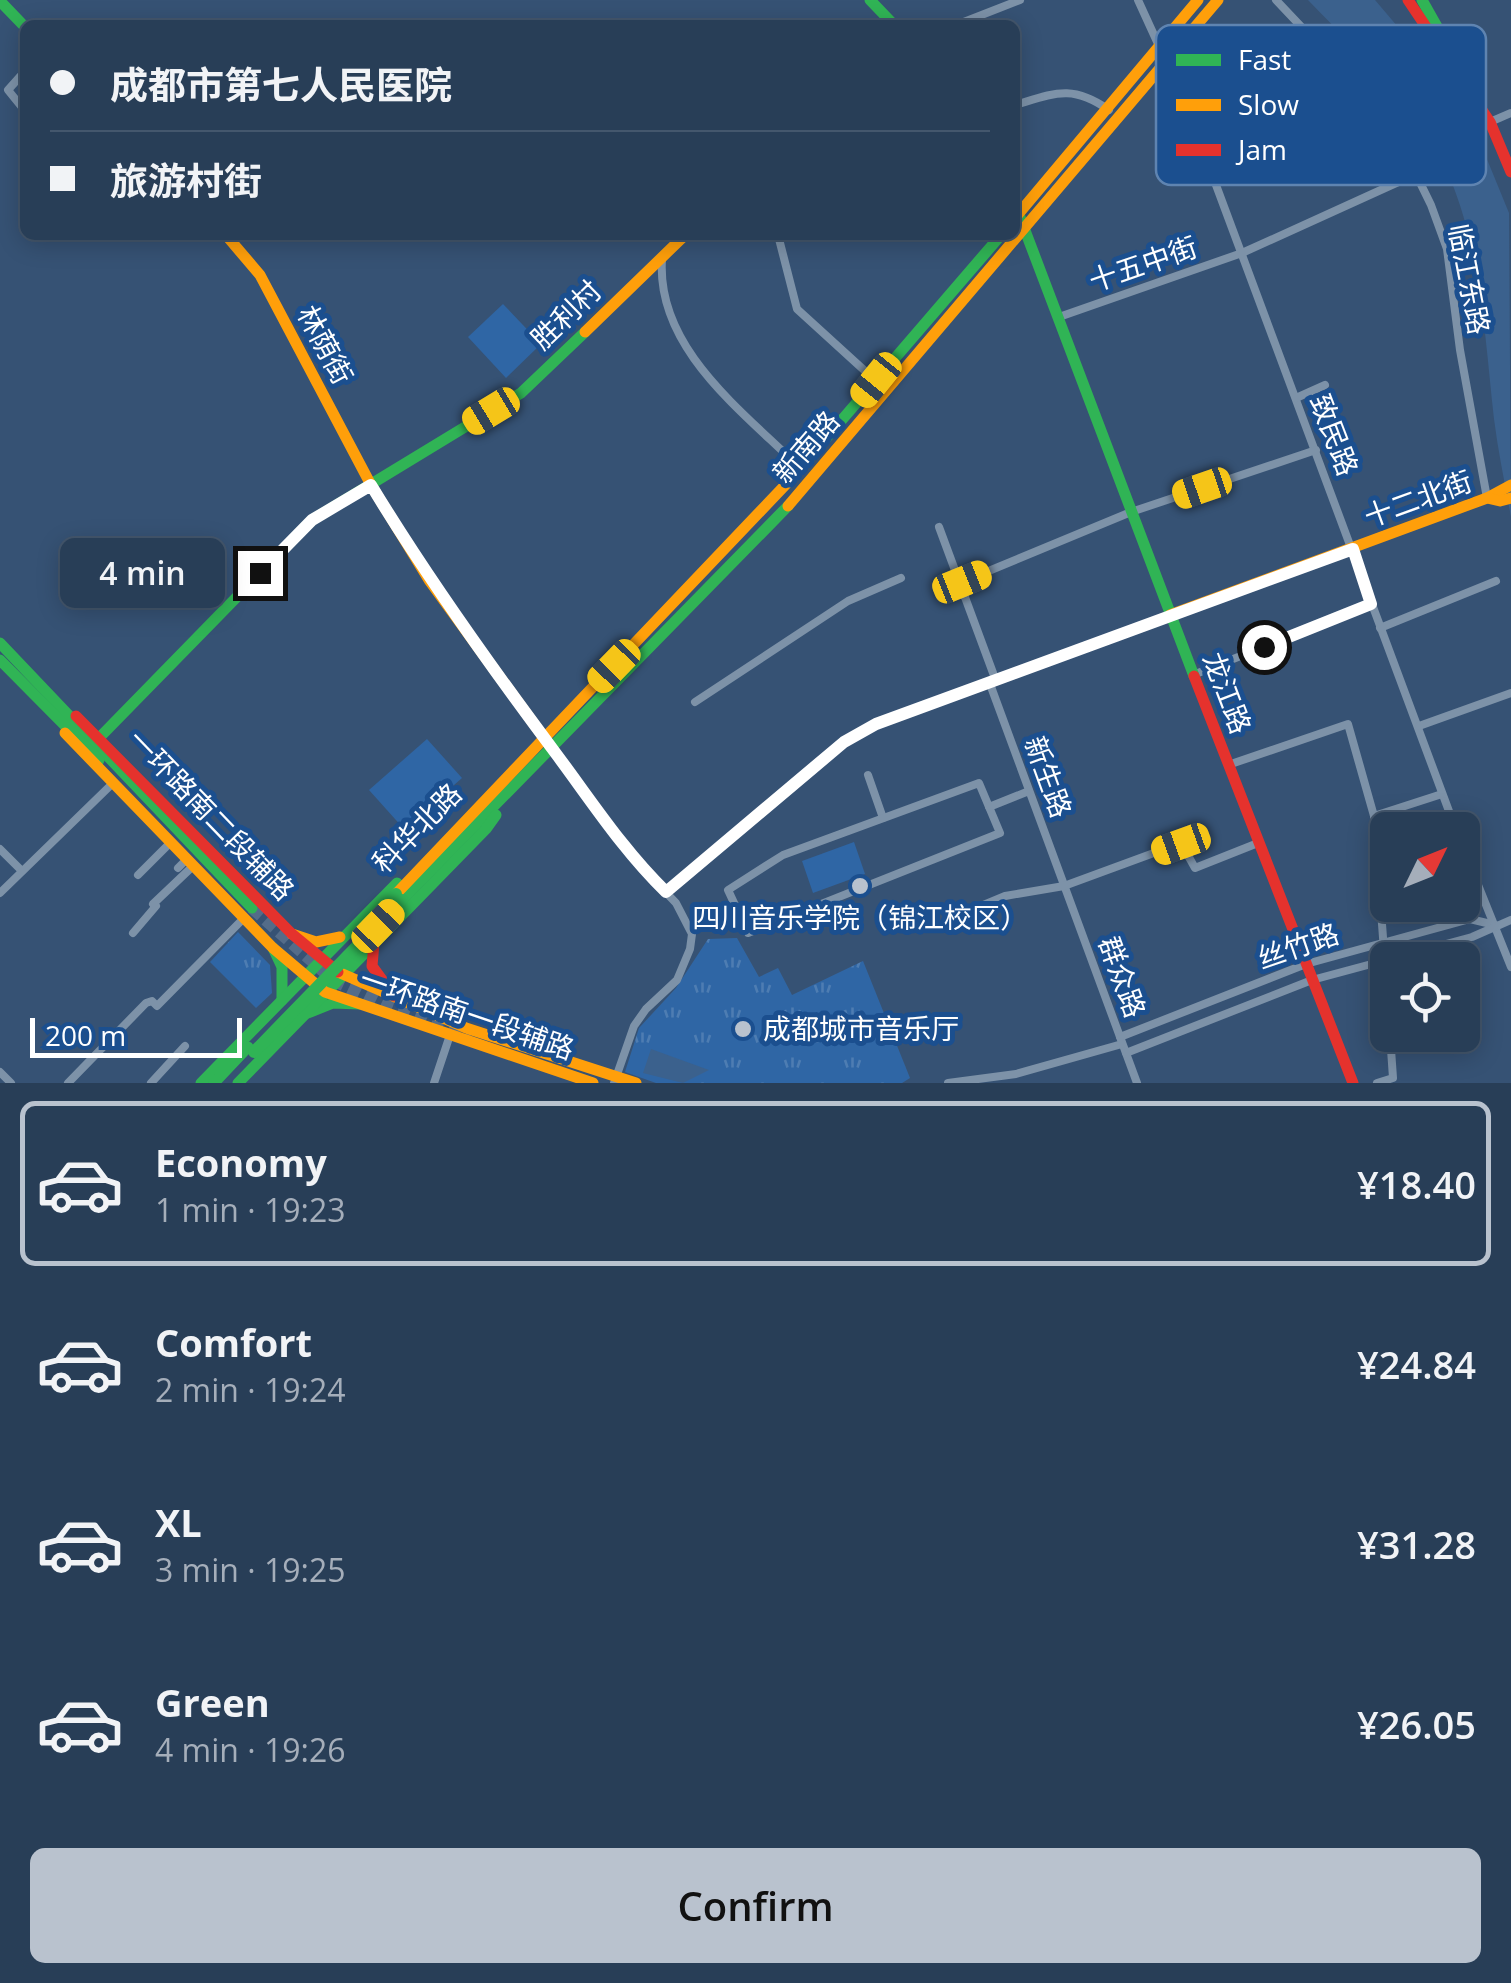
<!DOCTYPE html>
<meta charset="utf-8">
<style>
body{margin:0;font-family:"Open Sans","Noto Sans SC",sans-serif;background:#344961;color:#f1f3f6;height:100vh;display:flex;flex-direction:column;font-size:38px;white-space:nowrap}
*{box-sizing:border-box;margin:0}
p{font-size:32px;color:#a5aeba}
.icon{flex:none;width:55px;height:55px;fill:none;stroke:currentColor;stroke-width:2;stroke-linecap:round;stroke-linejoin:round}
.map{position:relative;height:1083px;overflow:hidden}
.side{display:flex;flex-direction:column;background:#283e57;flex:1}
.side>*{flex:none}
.hud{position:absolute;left:20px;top:20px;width:1000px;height:220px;border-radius:15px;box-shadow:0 5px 25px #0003,0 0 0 2px #44576d;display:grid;align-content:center;height:220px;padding:0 30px;background:#283e57}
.needle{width:65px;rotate:47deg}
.fabs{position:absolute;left:1370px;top:812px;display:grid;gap:20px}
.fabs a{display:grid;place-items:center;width:110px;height:110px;border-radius:15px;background:#283e57;box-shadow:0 5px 25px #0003,0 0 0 2px #44576d;font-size:50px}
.scale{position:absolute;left:30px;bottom:25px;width:212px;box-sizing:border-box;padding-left:10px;border:5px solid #fff;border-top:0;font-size:28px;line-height:35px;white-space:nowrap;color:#fff;-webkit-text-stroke:8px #1b4f8f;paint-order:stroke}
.end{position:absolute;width:45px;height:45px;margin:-22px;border:12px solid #fff;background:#111;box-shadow:0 0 0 5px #111}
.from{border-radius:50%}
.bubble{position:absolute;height:70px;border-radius:15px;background:#283e57;box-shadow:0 5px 25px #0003,0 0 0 2px #44576d;font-size:32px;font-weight:600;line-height:70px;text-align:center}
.car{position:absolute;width:30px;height:60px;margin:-30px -15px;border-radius:12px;box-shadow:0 0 8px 2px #0007;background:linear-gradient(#f5c518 24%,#345 0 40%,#f5c518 0 76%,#345 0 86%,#f5c518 0)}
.hud b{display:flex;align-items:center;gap:35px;height:95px;font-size:38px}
.hud b+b{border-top:2px solid #44576d}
.hud i{width:25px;height:25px;background:#f1f3f6}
ul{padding:18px 0 0;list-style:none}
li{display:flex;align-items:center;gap:30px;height:165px;margin:0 20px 15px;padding:0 10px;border:5px solid transparent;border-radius:15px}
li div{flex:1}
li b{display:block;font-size:38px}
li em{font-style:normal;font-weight:600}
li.active{border-color:#b9c2ce}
li>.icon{width:90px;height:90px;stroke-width:1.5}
.cta{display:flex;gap:20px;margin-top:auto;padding:20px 30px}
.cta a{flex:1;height:115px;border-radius:15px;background:#b9c2ce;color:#111;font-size:40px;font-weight:600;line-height:115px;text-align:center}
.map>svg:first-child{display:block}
.green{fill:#2f66a5}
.park{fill:url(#park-tufts)}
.water{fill:#3b618d}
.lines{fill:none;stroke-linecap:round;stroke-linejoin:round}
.primary-tunnel{stroke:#546c89;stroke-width:12;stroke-dasharray:12 6;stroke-linecap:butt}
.street{stroke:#7d92a8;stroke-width:8}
.fast{stroke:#30b455;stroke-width:11}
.slow{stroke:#ff9f0a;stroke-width:11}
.jam{stroke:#e5322d;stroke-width:11}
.fast-bridge{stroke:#30b455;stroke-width:12}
.route{stroke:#fff;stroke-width:12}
.poi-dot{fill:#b9c2ce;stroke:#1b4f8f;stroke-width:4}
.labels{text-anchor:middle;stroke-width:10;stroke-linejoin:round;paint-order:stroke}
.street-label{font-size:28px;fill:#fff;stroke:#1b4f8f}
.poi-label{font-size:28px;fill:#fff;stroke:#1b4f8f}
.key{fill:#1b4f8f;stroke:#5f84b1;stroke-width:2.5}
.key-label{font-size:28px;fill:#fff}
</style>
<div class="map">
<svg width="1511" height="1083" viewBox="0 0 1511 1083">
<defs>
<pattern id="park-tufts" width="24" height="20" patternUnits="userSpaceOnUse" patternTransform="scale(2.5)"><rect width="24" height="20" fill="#2f66a5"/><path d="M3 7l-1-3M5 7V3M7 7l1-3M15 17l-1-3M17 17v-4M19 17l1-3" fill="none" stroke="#4e7db2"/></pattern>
</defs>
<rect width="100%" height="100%" fill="#365274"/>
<g class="green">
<polygon points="503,304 541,344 506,378 468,337"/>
<polygon points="427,739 462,778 404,829 369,790"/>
<polygon points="854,842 865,874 813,893 802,861"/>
</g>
<g class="park">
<polygon points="238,932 270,965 272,993 256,1008 210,962"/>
<polygon points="737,938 759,977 778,968 792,995 863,961 910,1078 902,1083 656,1083 625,1072 639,1028 676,988 708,939"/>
</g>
<g class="water">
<path d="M 1308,0 L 1375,0 L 1443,80 L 1473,125 L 1509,213 L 1511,517 C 1505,484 1498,451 1494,419 C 1482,311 1479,195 1408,106 C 1379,68 1341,35 1308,0 Z"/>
<polygon points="651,1049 709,1070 683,1083 643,1073"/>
</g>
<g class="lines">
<polyline class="primary-tunnel" points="252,908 333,980 382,1004 471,1035"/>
<g class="street">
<polyline points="1138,0 1159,46"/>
<polyline points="1276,0 1362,91 1406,154 1431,205 1447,249 1460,350 1487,498"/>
<polyline points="956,25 1020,0"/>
<polyline points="1168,56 1456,830"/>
<polyline points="25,71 8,90 25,111"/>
<path d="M 1015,105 C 1055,93 1072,84 1109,110"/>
<polyline points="1490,122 1511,113"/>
<polyline points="778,235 797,309 876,381"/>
<path d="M 662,259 C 656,349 743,411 801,469"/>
<polyline points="1059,317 1242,253 1416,174"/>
<polyline points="1296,398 1325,385"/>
<polyline points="939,527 996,681"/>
<polyline points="962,582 1131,512 1316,450"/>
<polyline points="1380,628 1496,581"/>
<polyline points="1193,675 1371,604"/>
<polyline points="990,684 1137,1083"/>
<polyline points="695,702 848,601 901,578"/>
<polyline points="1419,726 1511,693"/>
<polyline points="553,750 599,815 634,859 676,903 692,934 690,949 677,980 646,1009 634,1026 614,1083"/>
<polyline points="1228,765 1348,724 1374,816 1388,1005"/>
<polyline points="868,775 883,818"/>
<polygon points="979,783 1000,833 748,933 728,890 783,855"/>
<polyline points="989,807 1029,791"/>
<polyline points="1374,816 1442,794"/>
<polyline points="1462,845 1511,967"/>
<polyline points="0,849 22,871"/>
<polyline points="178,868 185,861"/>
<polyline points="138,875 169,844"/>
<polyline points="666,892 845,742 876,724 1170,615"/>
<polyline points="0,893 112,784"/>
<polyline points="957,916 1005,896 1064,886 1181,843 1195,868 1258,843"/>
<polyline points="133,933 156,906 153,904 192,867"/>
<polyline points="1120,1037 1306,964 1470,919 1495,925"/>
<polyline points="1126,1053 1312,980 1472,937 1511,920"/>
<polyline points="0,1072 11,1083"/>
<polyline points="68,1083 146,1003 152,1001 157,1006 243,919"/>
<polyline points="151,1083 185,1046"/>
<polyline points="434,1083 450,1035"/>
<polyline points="948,1083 1016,1074 1122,1044"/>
<polyline points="1377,1083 1393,1078 1390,1035"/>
</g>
<g class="fast">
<polyline points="870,0 894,25"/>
<polyline points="1422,0 1453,55"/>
<polyline points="0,1 25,27"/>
<polyline points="1015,204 1194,676"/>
<polyline points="791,479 1001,235"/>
<polyline points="0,643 252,908"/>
<polyline points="0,660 99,760"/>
<polyline points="100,737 312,520 521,393 585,332"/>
<polyline points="402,900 788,506"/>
<polyline points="273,948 282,967 282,1000"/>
<polyline points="308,1013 333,1003 360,1004"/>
<polyline points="201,1083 397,883"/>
<polyline points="214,1083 248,1047"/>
<polyline points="238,1083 486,829 496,815"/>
</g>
<g class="slow">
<polyline points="1015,218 1198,0"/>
<polyline points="226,235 260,275 371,485 429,580 550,746"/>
<polyline points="585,332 685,235"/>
<polyline points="1487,498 1511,485"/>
<polyline points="788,506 1218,0"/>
<polyline points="1170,615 1487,498 1500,501 1511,498"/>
<polyline points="65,733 273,948 325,992 593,1083"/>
<polyline points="396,894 791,479"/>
<polyline points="292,934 316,942 340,937"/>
<polyline points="338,972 466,1028 636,1083"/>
</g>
<g class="jam">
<polyline points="1408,0 1490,122 1511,172"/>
<polyline points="1194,676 1353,1083"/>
<polyline points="76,716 292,934 338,972"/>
<polyline points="374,943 372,966 394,996"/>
</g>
<g class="fast-bridge">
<polyline points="356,935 396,894"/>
<polyline points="254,1052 402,900"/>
</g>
</g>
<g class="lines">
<path class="route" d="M 260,573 L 312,520 L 371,485 C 428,579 491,667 557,755 C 592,802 623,850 666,892 L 844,742 L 876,724 L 1353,549 L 1371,604 L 1264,647"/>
</g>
<g class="poi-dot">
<circle cx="860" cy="886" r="10"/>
<circle cx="743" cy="1029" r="10"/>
</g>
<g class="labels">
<g class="street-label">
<text transform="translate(1143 264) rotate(-19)" y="10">十五中街</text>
<text transform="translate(1469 279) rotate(79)" y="10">临江东路</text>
<text transform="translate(566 315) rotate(-44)" y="10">胜利村</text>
<text transform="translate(325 345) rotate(62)" y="10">林荫街</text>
<text transform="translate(1334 435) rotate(69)" y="10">致民路</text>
<text transform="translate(806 447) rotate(-49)" y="10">新南路</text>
<text transform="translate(1418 499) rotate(-20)" y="10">十二北街</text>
<text transform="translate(1227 693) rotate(69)" y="10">龙江路</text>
<text transform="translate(1048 777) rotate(70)" y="10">新生路</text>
<text transform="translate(211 815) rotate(46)" y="10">一环路南二段辅路</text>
<text transform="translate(417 828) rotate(-45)" y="10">科华北路</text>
<text transform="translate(1298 946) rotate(-19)" y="10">丝竹路</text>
<text transform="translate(1122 977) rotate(70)" y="10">群众路</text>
<text transform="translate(467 1014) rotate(19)" y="10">一环路南一段辅路</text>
</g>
<g class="poi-label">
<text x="860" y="928">四川音乐学院（锦江校区）</text>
<text x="763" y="1039" text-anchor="start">成都城市音乐厅</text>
</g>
</g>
<rect x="1156" y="25" width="330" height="160" rx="15" class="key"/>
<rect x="1176" y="54" width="45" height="12" fill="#30b455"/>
<rect x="1176" y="99" width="45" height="12" fill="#ff9f0a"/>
<rect x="1176" y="144" width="45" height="12" fill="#e5322d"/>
<g class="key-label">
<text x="1238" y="70">Fast</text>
<text x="1238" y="115">Slow</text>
<text x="1238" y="160">Jam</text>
</g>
</svg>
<div class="fabs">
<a><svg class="needle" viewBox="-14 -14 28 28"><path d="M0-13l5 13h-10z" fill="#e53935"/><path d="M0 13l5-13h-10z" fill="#a5aeba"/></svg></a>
<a><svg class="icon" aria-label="locate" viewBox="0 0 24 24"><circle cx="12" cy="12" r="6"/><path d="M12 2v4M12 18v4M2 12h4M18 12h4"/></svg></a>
</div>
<div class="scale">200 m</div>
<i class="end from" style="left:1264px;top:647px"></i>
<i class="end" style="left:260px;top:573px"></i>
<div class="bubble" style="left:60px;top:538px;width:165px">4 min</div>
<i class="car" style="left:876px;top:380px;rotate:219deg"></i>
<i class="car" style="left:491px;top:411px;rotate:239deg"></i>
<i class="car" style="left:1202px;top:488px;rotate:251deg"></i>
<i class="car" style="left:962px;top:582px;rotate:68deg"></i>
<i class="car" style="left:614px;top:666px;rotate:224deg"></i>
<i class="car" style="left:1181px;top:844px;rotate:250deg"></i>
<i class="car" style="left:378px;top:926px;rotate:44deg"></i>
<div class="hud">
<b><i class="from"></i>成都市第七人民医院</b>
<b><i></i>旅游村街</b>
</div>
</div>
<section class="side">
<ul>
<li class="active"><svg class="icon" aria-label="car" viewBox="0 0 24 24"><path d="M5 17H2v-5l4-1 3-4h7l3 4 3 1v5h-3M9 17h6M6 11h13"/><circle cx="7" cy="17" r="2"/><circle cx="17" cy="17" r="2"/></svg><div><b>Economy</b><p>1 min · 19:23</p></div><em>¥18.40</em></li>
<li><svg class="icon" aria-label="car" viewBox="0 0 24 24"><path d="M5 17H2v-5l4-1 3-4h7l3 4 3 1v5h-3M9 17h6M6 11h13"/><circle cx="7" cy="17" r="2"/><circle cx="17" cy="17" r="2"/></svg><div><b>Comfort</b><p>2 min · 19:24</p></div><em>¥24.84</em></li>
<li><svg class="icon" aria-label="car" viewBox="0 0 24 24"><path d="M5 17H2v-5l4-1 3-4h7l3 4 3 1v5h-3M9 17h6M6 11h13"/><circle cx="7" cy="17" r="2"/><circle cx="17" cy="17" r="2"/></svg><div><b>XL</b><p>3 min · 19:25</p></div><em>¥31.28</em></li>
<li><svg class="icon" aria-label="car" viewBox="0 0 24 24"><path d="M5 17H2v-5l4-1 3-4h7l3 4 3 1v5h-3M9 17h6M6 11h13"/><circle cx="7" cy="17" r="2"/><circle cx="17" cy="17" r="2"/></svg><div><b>Green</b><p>4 min · 19:26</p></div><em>¥26.05</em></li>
</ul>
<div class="cta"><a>Confirm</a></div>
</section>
